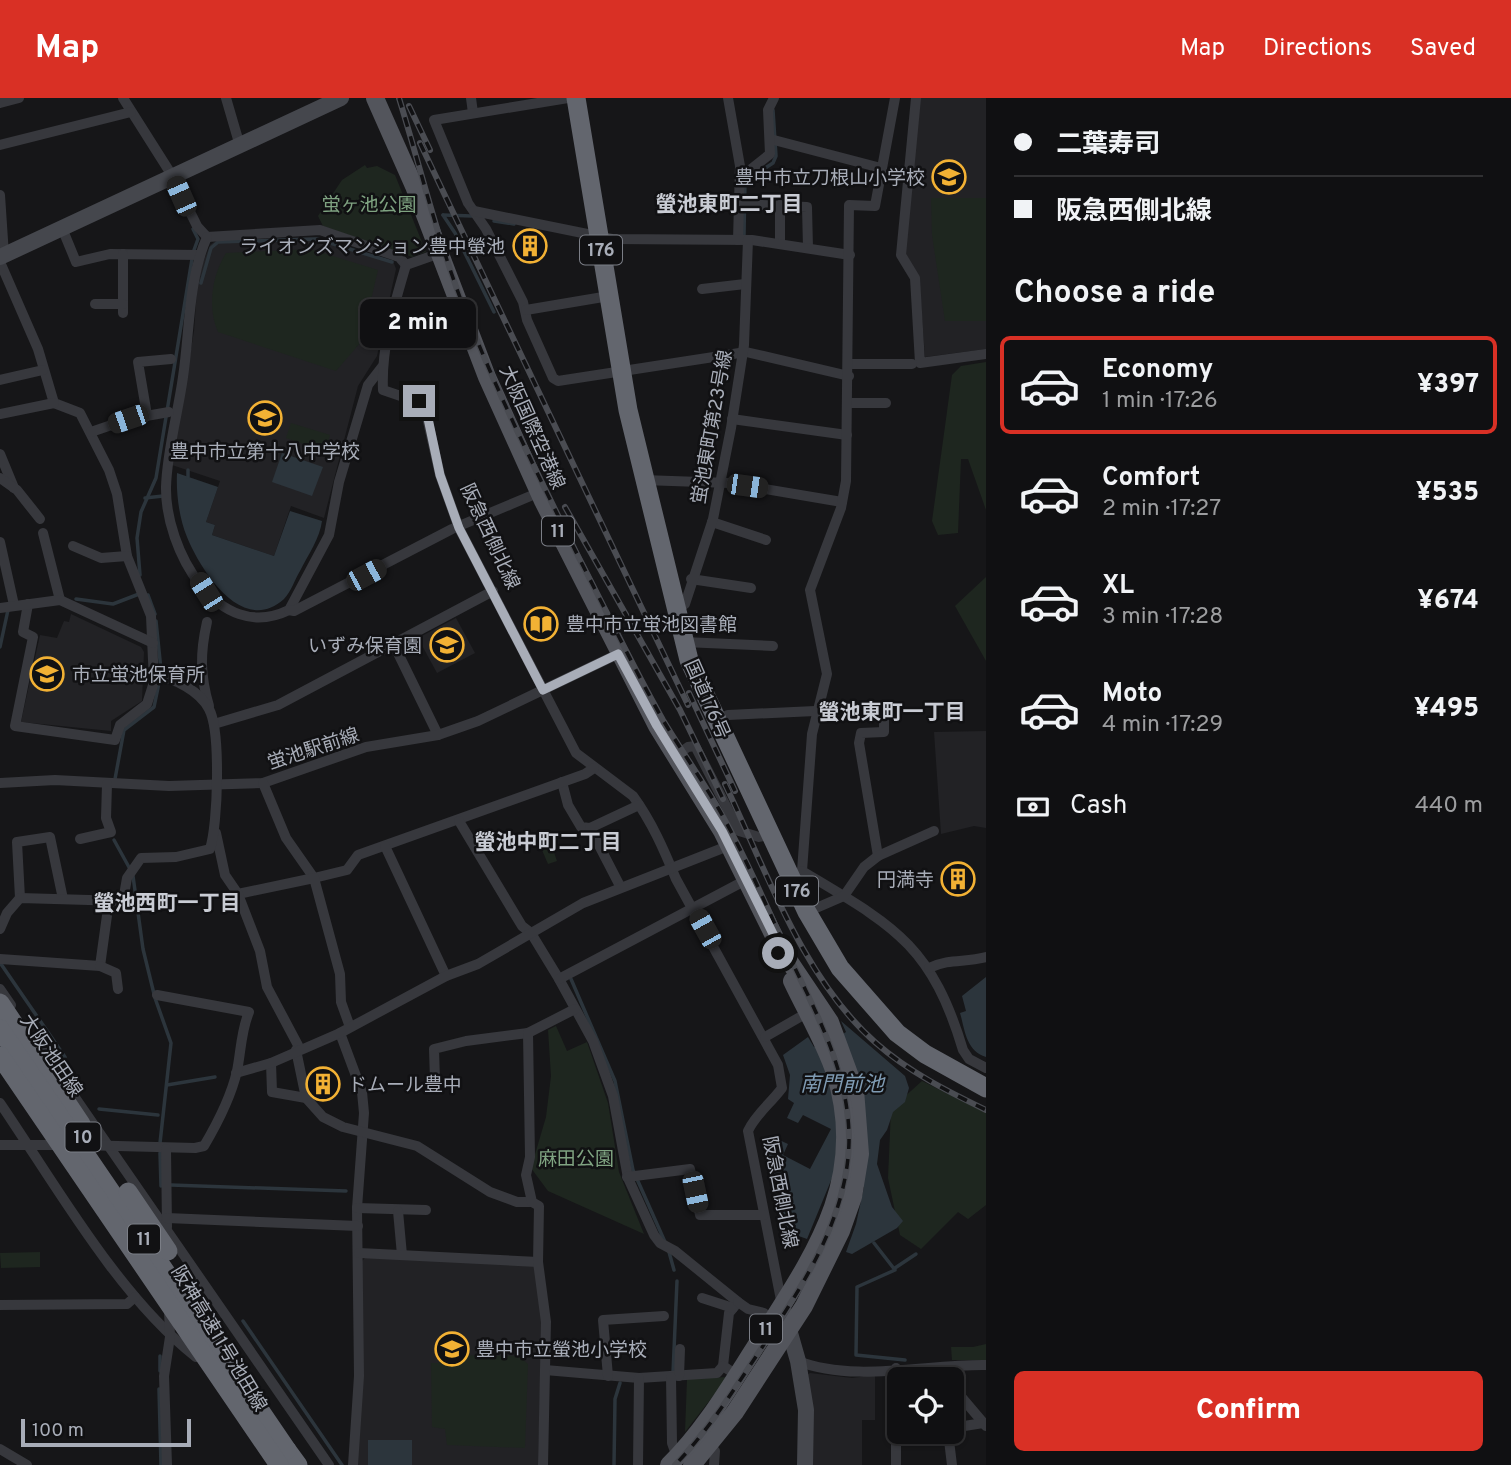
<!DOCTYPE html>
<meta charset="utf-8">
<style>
body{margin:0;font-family:Overpass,"Noto Sans JP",sans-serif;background:#1e1e20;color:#f1f3f6;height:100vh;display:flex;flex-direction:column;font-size:26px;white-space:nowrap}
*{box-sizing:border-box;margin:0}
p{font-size:23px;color:#9c9d9f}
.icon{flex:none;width:38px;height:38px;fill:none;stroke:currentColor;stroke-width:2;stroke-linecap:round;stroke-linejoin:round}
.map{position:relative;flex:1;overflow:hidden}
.sheet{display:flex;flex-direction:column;background:#101012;width:525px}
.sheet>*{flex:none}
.hud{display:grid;align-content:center;height:154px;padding:0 28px;background:#101012}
.buttons{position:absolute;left:887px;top:1269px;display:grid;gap:14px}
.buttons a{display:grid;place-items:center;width:77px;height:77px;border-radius:10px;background:#101012;box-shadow:0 2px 5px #0004,0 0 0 2px #303032;font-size:35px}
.scale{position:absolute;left:21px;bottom:18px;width:170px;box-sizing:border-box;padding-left:7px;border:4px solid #a8adb8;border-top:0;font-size:19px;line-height:24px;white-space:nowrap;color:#a8adb8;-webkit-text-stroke:5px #111113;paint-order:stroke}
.end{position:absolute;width:32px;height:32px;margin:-16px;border:9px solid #a8adb8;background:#111;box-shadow:0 0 0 4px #111}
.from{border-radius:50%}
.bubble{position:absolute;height:49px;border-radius:10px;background:#101012;box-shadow:0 2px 5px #0004,0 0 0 2px #303032;font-size:23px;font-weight:800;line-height:49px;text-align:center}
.car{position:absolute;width:21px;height:42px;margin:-21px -10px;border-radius:9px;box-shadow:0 0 5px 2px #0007;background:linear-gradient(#222 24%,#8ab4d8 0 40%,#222 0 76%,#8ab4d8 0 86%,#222 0)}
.hud b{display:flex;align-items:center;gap:24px;height:66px;font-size:26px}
.hud b+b{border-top:2px solid #303032}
.hud i{width:18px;height:18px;background:#f1f3f6}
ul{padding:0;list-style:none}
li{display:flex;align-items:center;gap:21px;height:98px;margin:0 14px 10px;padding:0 14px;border:4px solid transparent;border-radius:10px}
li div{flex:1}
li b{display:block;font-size:26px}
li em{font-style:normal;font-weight:800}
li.current{border-color:#d93025}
li>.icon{width:63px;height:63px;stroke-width:1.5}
h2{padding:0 28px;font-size:32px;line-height:84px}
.pay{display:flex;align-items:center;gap:18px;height:77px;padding:0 28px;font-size:26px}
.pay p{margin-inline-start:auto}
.button{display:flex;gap:14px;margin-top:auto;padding:14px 28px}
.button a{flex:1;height:80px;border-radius:10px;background:#d93025;color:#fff;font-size:28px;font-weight:800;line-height:80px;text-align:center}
header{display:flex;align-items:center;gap:42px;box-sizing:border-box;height:98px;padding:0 35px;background:#d93025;color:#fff}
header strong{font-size:33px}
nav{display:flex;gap:38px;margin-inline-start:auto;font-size:24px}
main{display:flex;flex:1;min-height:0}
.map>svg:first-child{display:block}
.built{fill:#222225}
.green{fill:#1e261f}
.water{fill:#2c353c}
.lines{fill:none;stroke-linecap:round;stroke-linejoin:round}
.stream{stroke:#2c353c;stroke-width:3.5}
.street{stroke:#37383d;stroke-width:10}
.secondary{stroke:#45474d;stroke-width:16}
.primary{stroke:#53555c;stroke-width:18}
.highway{stroke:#63666e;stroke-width:19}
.rail-casing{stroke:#4a4c52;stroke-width:6}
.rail{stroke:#111113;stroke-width:3.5;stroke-dasharray:10;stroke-linecap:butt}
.highway-bridge{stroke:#63666e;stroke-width:19}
.route{stroke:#a8adb8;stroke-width:9}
.labels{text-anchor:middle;stroke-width:5;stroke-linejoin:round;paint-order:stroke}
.shield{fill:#111113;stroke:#7b7e86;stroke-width:2}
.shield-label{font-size:18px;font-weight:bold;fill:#a8adb8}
.poi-label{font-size:19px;fill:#a8adb8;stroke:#111113;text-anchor:end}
.park-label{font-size:19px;fill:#7fa381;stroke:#111113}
.street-label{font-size:19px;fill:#a8adb8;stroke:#111113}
.neighbourhood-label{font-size:21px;font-weight:bold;fill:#c9ccd4;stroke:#111113}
.water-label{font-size:21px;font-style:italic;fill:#7f9bb3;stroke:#111113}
</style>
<header>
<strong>Map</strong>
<nav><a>Map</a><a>Directions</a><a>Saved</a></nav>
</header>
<main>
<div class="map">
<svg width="986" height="1367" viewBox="0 0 986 1367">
<rect width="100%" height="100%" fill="#161618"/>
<g class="built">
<polygon points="920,0 986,0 986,251 925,259 919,178 905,157"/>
<polygon points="317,139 393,163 396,171 377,258 358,288 324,420 291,408 274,458 212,437 215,427 206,424 220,383 172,367 194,233 198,177 210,147 217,142"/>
<polygon points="71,516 141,549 144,554 142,603 111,623 111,633 21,624 40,537 57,540 64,523 69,524"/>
<polygon points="456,520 475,555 437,575 418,540"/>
<polygon points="986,633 986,730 974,728 941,736 934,634"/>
<polygon points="367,1158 533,1167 536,1171 542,1223 538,1367 355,1367 362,1163"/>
<polygon points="810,1275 852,1280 875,1277 875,1322 862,1322 862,1367 811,1367 807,1277"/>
</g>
<g class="green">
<polygon points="365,67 367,70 377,68 395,77 426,154 412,159 323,128 318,118 342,82"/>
<polygon points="931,100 986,100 986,223 945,223 932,137"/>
<path d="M 310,151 L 378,172 L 361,244 L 336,273 L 218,234 C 207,210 212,177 226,155 Z"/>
<polygon points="986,264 986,412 968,361 961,361 958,435 938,437 932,423 952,277 961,268"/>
<polygon points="291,325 330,337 325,353 286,340"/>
<polygon points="986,479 986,563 955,508"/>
<polygon points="548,737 557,763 548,766 542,752 547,749 543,739"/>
<polygon points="556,928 567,953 587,944 608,1005 619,1074 644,1136 548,1093 531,1070 546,1019 551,978 548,932"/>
<polygon points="922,983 986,1015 986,1107 968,1121 958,1114 921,1151 900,1137 888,1080 891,1011"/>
<polygon points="40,1154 40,1169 1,1170 0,1155"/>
<polygon points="986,1246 986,1262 952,1262 951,1249 973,1249"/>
<polygon points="439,1257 519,1258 528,1266 525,1350 447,1347 445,1331 432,1329 431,1265 439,1265"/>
<polygon points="727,1279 727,1280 685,1334 687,1281"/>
</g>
<g class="water">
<polygon points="282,355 323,369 312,398 272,384"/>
<path d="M 177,375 L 218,389 L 206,424 L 215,427 L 212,437 L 274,458 L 290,413 L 322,423 C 320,440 308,457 300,473 C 295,481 291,494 284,501 C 242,539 200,471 187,439 C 179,420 176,395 177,375 Z"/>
<path d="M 986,879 L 986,959 C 966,953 965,932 960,915 L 966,913 L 962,898 Z"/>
<polygon points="841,923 905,978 909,990 905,1004 893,1014 887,1032 880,1042 877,1066 892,1109 903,1123 897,1130 852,1156 846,1154 856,1126 864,1089 832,1080 807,1141 782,1132 764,1056 777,1041 788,1046 783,1057 810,1071 831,1031 803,1017 798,1025 787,1020 794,1005 788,1001 790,977 783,957 808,939 814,949 843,936 846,934"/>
<rect x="368" y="1342" width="44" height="25"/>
</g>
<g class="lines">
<g class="stream">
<polyline points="443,117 455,135 494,214"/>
<polyline points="443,117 472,118"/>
<polyline points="494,123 514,126"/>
<polyline points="193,131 198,141 194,152"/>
<polyline points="744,137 745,83 773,65 776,58 773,12"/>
<polyline points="201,185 211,150 218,144 317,141 392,164"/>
<polyline points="188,372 188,379"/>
<polyline points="145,400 163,398"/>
<polyline points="140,477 137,440 141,414 156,380 192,161"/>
<polyline points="148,497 155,516"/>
<polyline points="76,501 113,506 139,496"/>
<polyline points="156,523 161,572"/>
<polyline points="0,549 8,512"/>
<polyline points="115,681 124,632 154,609 159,585"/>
<polyline points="114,742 130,771"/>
<polyline points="133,778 143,851 155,900 171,945 160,1045"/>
<polyline points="1,866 65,959"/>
<polyline points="571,881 615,983 633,1072 665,1144"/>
<polyline points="167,987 215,979"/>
<polyline points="99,1011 158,1017"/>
<polyline points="160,1055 161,1088"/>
<polyline points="171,1087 346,1093"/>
<polyline points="874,1145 895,1172 857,1189 856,1257 905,1262"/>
<polyline points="669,1154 674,1172"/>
<polyline points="895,1170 916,1156"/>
<polyline points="243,1223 342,1367"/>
<polyline points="160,1273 160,1258"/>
<polyline points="673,1275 677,1183"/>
<polyline points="936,1280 936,1281"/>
<polyline points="159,1291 161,1367"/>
<polyline points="614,1367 615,1301 620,1285"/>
</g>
<g class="street">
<polyline points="123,0 173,79 197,128 207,139 320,132 399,159 406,167"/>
<polyline points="226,0 240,48"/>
<polyline points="471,0 473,15"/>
<polyline points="568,0 434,22 468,105 486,131 523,204 527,222 553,280 558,283 746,254 849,278"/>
<polyline points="728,0 740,68 738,142"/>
<polyline points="916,0 901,157 915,180 920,265 986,256"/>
<polyline points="0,5 19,0"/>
<polyline points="770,41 881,70"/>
<polyline points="0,47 131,14"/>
<polyline points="740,80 770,56 768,12 774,0"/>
<polyline points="0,97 4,157"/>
<polyline points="739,106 807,109 808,150"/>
<polyline points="780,107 780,146"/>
<polyline points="474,113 612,141 752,142 850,157"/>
<polyline points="62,130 76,164 110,156 200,157"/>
<path d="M 207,139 C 188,182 190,232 183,279 C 178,315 167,353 166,389 C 165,450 217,547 289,512 L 329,437 L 339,384 L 368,287 L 382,269"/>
<path d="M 440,155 L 406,167 C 394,208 381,249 383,292 L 424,306 L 440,377 L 459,430 L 576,655 L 633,698 C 652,724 664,752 676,781 L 778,967 L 782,990 C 771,1005 755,1017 748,1033 L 782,1207"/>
<polyline points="123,156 123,215"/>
<polyline points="0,164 38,251 54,305 80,315 109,372 117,396 127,458 151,518 154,584 147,606 120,627 115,642 15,628 33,539 23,534 28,506"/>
<polyline points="702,191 745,186"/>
<polyline points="95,206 123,206"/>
<polyline points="526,212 609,198"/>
<polyline points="849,266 912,266"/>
<polyline points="0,282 43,272"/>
<polyline points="849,305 886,305"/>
<polyline points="0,316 54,305"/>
<polyline points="147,317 138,264 171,261"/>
<polyline points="732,321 847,337"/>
<polyline points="91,334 129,321 169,314"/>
<polyline points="0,356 14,390"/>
<polyline points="0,380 17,392 40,421"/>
<polyline points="643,382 729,385 842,404"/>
<polyline points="712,424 766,442"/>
<polyline points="43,435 60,502"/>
<polyline points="0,444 14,507"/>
<polyline points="73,448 101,460 127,458"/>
<polyline points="691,481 751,490"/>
<polyline points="0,510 60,502 153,545"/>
<polyline points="289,512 294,513 452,431 540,394"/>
<polyline points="675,513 685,506 713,421 731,330 744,247 748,142"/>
<path d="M 207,524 C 200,555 200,577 209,608"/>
<polyline points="684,544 773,548"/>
<polyline points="394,547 438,637"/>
<polyline points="717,623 728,617 815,613"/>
<polyline points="214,626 278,607 493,493"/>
<polyline points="675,658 688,649 695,648 739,733 759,739 771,736"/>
<polyline points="562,684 568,707 581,729 590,730"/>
<polyline points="0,685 55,682 169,688 263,685 366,649 438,637 478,623 618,556"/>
<polyline points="263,685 286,740 314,780 347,772 358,757 585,676 594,670"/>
<polyline points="459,723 522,828 531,835 559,881 593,943 613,998 628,1080 654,1137 660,1145 675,1153 738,1204 729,1215 723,1268"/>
<polyline points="216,735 225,777 238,796 314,780 340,876 341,904 350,929"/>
<polyline points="80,741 111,734 106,720 107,686"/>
<polyline points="385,748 446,878"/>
<polyline points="878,758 859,645 861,635 884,634 884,607"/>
<polyline points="802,773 812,636 827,576 810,492 841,410 846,383 849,107 875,108 895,0"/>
<path d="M 796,776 L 802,773 C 892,827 931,845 963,952 L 969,961 L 986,970"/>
<polyline points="620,788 590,730 639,707"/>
<polyline points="238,796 260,853 267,889 300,951"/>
<polyline points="20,800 17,744 50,739 63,801"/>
<polyline points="807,814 844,798 864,769 878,758 934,733"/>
<path d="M 0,831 L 7,815 L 20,800 L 123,803 L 127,780 L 141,760 L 176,759 L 210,751 C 218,727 221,633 209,611 C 200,593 174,580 155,577"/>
<polyline points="0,861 100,868 109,803"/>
<polyline points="100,868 116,875 118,891"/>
<path d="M 929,870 C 951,860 964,865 986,859"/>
<polyline points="559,881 746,782"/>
<polyline points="0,891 11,907"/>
<polyline points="340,935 362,994 364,1015 357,1110 359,1278 353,1367"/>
<polyline points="765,939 807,915"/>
<polyline points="36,943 329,1367"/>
<polyline points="296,952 306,1000"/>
<polyline points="271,965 272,994 306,1000 323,1019 343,1029 417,1048 490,1094 517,1104 532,1104"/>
<polyline points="236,975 271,965 340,935 446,878 478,866 583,805 728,748"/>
<polyline points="435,982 434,951 466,943 528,935"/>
<path d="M 0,1005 C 56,1087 118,1198 196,1259"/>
<polyline points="0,1047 63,1047"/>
<path d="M 79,1047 L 195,1050 L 204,1048 C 217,1026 231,999 237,973 C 241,953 241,933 249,914 L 157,897"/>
<polyline points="166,1051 167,1129"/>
<polyline points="627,1079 690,1071 700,1117 764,1117"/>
<polyline points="357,1110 426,1112"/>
<polyline points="398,1113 402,1157"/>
<polyline points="167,1120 358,1128"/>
<polyline points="359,1155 538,1164"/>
<polyline points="702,1200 733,1210"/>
<polyline points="738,1204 748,1211 764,1215"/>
<polyline points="0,1207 127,1206 135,1199"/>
<path d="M 798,1263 C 853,1285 927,1266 986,1267"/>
<polyline points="545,1272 639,1280 717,1275 723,1268 729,1272"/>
<polyline points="608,1278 603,1222 664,1218"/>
<polyline points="679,1278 680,1251"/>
<polyline points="671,1279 672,1345 677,1359"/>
<polyline points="952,1288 986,1328"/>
<polyline points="952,1330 983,1325"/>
<polyline points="948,1334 952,1367"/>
<polyline points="710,1348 715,1353 714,1367"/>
<polyline points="0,1351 27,1367"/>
<polyline points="167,1367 164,1278 170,1239 169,1212"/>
<polyline points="543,1367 546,1224 538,1164 539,1108 532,1104 526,1077 530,1059 528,935 575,911"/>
<polyline points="638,1367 639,1280"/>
<polyline points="896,1367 896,1270"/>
</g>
<g class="secondary">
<polyline points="0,159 341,0"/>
<polyline points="782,1207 798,1263 806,1312 805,1367"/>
</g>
<g class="primary">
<polyline points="375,0 414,88 487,279 543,403 657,628 722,733 779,848 830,924 855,992 860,1056 853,1099 841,1133 804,1208 735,1314 692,1367"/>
<path d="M 669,1367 C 707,1330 734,1281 763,1237 C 816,1154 868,1079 835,975 C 825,944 806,913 792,883"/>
</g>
<g class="highway">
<polyline points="576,0 628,312 689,562 807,814 840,870 897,935 925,956 986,990"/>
<polyline points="0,905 81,1026"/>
<polyline points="287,1352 298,1367"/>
</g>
<defs>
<g id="rail">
<path d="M 399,0 C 422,75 440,152 470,225 C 502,305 541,383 579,460 C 607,514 633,569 663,622 C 684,657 708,690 727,726 C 751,771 771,818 792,864 C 819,920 850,979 849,1044 C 847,1124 799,1193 757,1257 C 731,1296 707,1334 675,1367"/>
<polyline points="409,8 430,52"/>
<polyline points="420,45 688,607"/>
<polyline points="565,409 680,612 723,701"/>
<polyline points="689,595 735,693"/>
<path d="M 725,686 C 766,772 803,881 876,945 C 909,974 947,993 986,1012"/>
</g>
</defs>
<use href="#rail" class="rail-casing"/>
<use href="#rail" class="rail"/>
<g class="highway-bridge">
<polyline points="0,931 287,1352"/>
<polyline points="0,958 279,1367"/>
<polyline points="128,1094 168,1153"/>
</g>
</g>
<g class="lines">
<polyline class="route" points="419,303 426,311 440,377 459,430 543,592 618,556 657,628 722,733 779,848 778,855"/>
</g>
<defs>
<symbol id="school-ring" viewBox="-11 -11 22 22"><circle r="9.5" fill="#111113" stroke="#f2b134" stroke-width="1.5"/><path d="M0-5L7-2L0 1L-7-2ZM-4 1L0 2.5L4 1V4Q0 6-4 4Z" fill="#f2b134"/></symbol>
<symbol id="building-ring" viewBox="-11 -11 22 22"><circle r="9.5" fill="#111113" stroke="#f2b134" stroke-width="1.5"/><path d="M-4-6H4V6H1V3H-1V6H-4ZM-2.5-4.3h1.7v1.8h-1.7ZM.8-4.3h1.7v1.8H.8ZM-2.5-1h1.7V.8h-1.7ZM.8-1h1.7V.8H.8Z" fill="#f2b134"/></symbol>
<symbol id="library-ring" viewBox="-11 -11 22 22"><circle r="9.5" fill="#111113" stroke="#f2b134" stroke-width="1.5"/><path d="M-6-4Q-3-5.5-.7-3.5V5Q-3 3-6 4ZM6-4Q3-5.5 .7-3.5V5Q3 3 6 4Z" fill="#f2b134"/></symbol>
</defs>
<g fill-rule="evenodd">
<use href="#school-ring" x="930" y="60" width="38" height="38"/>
<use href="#building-ring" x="511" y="129" width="38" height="38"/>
<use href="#school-ring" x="246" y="301" width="38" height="38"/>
<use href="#library-ring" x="522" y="507" width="38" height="38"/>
<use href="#school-ring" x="428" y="528" width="38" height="38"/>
<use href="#school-ring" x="28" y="557" width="38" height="38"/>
<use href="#building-ring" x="939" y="762" width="38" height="38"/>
<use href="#building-ring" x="304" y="967" width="38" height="38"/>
<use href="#school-ring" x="433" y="1232" width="38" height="38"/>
</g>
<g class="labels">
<g class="shield">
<rect x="580" y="137.5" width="42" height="29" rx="5"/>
<rect x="542" y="418.5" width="32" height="29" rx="5"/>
<rect x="776" y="778.5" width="42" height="29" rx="5"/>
<rect x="65.5" y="1024.5" width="35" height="29" rx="5"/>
<rect x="128" y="1126.5" width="32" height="29" rx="5"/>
<rect x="750" y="1216.5" width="32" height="29" rx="5"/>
</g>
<g class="shield-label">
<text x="601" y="158">176</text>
<text x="558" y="439">11</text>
<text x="797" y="799">176</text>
<text x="83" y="1045">10</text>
<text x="144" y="1147">11</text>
<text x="766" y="1237">11</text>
</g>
<g class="poi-label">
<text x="925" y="86">豊中市立刀根山小学校</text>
<text x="505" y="155">ライオンズマンション豊中螢池</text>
<text x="265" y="360" text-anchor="middle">豊中市立第十八中学校</text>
<text x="566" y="533" text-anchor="start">豊中市立蛍池図書館</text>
<text x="422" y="554">いずみ保育園</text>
<text x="72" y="583" text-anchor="start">市立蛍池保育所</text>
<text x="934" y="788">円満寺</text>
<text x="348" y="993" text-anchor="start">ドムール豊中</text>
<text x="476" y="1258" text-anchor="start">豊中市立螢池小学校</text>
</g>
<g class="park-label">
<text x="369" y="113">蛍ヶ池公園</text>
<text x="576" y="1067">麻田公園</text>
</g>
<g class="street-label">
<text transform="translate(533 329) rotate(66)" y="7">大阪国際空港線</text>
<text transform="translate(711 329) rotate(-80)" y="7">蛍池東町第23号線</text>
<text transform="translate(491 438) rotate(65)" y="7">阪急西側北線</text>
<text transform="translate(708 601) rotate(66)" y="7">国道176号</text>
<text transform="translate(313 650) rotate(-18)" y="7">蛍池駅前線</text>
<text transform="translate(52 957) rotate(56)" y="7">大阪池田線</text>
<text transform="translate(781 1094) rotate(79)" y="7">阪急西側北線</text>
<text transform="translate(220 1240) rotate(59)" y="7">阪神高速11号池田線</text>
</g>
<g class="neighbourhood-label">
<text x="729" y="113">螢池東町二丁目</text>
<text x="892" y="621">螢池東町一丁目</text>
<text x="548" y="751">螢池中町二丁目</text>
<text x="167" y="812">螢池西町一丁目</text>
</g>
<g class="water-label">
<text x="842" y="993">南門前池</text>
</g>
</g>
</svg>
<div class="buttons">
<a><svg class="icon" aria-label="locate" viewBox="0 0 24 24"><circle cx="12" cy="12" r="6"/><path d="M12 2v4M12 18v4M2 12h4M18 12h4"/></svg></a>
</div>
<div class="scale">100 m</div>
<i class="end from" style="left:778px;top:855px"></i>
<i class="end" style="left:419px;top:303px"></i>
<div class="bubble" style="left:360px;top:201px;width:116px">2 min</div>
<i class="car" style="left:181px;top:98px;rotate:336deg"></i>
<i class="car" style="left:128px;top:321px;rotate:251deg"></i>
<i class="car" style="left:747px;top:388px;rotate:98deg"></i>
<i class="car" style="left:366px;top:477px;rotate:62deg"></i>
<i class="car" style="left:206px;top:494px;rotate:328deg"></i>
<i class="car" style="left:705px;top:831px;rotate:331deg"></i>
<i class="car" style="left:695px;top:1094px;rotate:168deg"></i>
</div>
<section class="sheet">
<div class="hud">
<b><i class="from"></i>二葉寿司</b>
<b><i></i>阪急西側北線</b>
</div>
<h2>Choose a ride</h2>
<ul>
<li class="current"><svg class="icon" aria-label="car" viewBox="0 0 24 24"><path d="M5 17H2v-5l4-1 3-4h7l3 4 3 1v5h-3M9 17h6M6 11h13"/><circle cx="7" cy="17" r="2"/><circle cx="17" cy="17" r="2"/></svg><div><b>Economy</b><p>1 min · 17:26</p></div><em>¥397</em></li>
<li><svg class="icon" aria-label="car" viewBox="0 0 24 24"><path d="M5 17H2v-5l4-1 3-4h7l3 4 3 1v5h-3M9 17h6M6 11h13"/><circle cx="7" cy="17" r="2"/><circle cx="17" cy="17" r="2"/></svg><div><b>Comfort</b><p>2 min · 17:27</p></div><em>¥535</em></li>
<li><svg class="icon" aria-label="car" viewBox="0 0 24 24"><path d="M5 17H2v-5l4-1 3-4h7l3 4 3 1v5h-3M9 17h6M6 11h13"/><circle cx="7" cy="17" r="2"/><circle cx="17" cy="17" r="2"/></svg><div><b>XL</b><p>3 min · 17:28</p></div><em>¥674</em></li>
<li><svg class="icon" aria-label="car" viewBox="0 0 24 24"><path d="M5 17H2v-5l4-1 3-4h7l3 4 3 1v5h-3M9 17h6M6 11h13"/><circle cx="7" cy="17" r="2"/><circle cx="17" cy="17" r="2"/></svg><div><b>Moto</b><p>4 min · 17:29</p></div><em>¥495</em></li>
</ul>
<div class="pay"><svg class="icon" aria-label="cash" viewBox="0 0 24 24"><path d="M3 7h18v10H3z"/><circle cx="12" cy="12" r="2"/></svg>Cash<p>440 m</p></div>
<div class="button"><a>Confirm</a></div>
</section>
</main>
